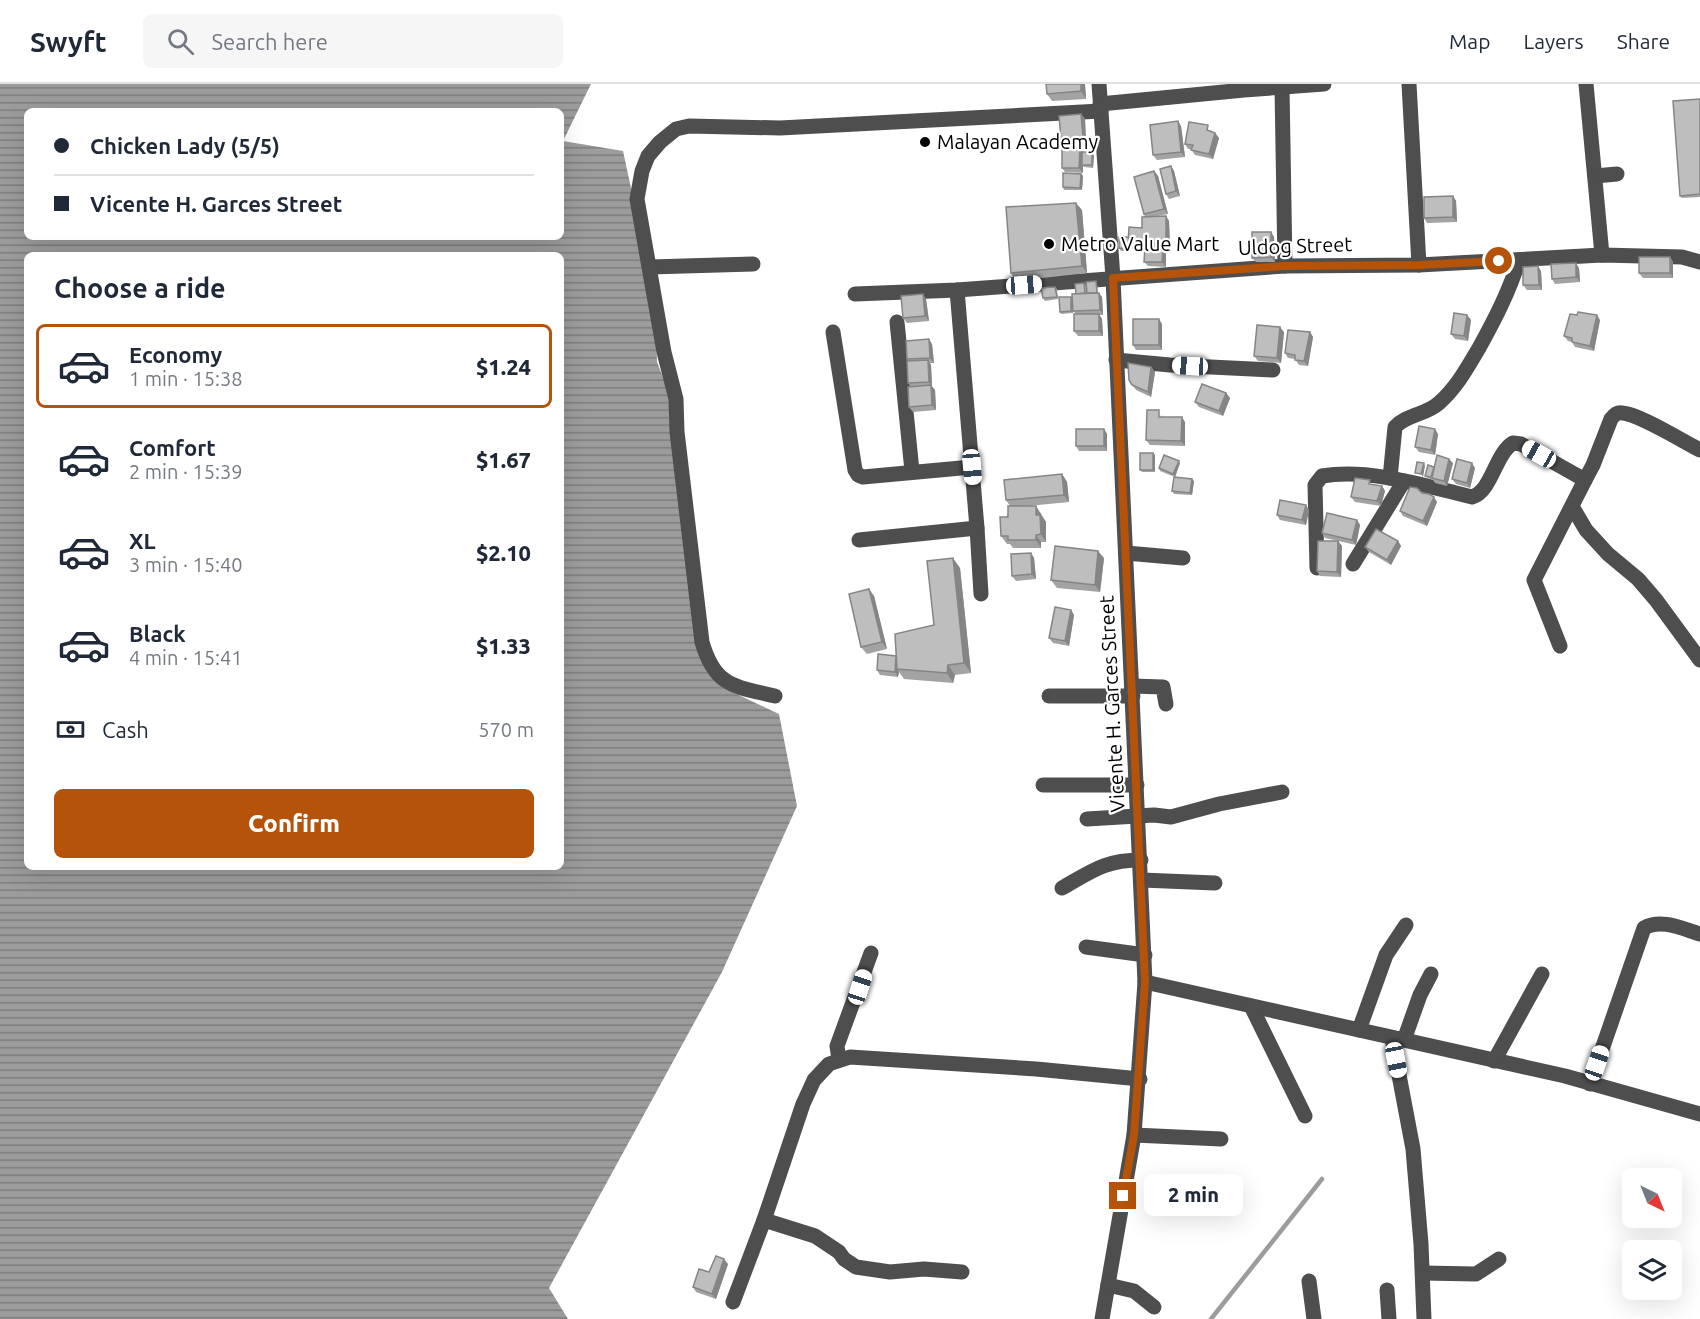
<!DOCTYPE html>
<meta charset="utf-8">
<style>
body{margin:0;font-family:Ubuntu,sans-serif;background:#f6f6f7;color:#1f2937;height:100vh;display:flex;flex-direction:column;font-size:22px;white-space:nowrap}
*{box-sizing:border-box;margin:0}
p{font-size:20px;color:#747a83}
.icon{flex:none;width:33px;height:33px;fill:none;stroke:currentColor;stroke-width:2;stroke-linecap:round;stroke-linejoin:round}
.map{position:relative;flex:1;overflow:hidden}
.sheet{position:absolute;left:24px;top:168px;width:540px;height:618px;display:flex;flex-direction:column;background:#fff;border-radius:9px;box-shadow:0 6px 24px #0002}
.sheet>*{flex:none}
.banner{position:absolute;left:24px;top:24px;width:540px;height:132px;border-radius:9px;box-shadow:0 6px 24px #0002;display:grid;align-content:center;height:132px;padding:0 30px;background:#fff}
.needle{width:39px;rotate:137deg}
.fabs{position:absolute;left:1622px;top:1084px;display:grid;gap:12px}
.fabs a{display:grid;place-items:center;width:60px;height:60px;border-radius:9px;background:#fff;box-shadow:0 6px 24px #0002;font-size:30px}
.end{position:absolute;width:27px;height:27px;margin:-14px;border:8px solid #b45309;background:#fff;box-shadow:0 0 0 3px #fff}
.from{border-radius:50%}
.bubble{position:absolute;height:42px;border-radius:9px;background:#fff;box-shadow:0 6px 24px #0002;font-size:20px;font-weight:800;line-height:42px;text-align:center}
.car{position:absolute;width:18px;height:36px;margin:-18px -9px;border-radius:8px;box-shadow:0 0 4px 2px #0007;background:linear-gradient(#fff 24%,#345 0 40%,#fff 0 76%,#345 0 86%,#fff 0)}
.banner b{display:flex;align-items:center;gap:21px;height:57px;font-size:22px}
.banner b+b{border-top:2px solid #e0e1e3}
.banner i{width:15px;height:15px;background:#1f2937}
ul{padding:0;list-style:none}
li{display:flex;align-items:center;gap:18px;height:84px;margin:0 12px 9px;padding:0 18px;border:3px solid transparent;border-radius:9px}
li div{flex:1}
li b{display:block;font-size:22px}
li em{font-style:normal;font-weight:800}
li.on{border-color:#b45309}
li>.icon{width:54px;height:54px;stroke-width:1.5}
h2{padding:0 30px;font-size:27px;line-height:72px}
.pay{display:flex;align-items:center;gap:15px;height:66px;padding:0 30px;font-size:22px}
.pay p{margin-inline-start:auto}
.cta{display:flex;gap:12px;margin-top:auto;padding:12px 30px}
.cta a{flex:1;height:69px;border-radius:9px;background:#b45309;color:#fff;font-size:24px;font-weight:800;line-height:69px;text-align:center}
header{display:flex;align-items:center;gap:36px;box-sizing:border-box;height:84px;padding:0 30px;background:#fff;border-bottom:2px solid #e0e1e3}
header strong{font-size:28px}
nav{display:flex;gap:33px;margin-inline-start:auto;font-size:21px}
.search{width:420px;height:54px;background:#f6f6f7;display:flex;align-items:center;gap:15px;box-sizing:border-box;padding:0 21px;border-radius:9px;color:#747a83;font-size:22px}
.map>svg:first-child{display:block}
.water{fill:url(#water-rules);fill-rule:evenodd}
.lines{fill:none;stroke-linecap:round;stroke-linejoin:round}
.stream{stroke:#9c9c9c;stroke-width:4.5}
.minor{stroke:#4e4e4e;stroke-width:15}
.wall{fill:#a3a3a3}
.shaded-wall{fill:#858585}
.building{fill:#bebebe;stroke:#858585;stroke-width:1.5}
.route{stroke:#b45309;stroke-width:8}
.poi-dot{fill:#000;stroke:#fff;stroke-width:2}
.labels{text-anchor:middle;stroke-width:4.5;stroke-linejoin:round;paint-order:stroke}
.poi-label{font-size:20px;fill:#000;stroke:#fff;text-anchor:start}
.street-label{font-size:20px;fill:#000;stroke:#fff}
</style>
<header>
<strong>Swyft</strong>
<div class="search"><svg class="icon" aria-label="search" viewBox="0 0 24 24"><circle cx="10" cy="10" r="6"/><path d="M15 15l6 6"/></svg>Search here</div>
<nav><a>Map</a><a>Layers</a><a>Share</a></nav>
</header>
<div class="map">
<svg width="1700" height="1235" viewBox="0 0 1700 1235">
<defs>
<pattern id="water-rules" width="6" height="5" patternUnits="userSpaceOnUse" patternTransform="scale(1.5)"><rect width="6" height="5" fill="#9c9c9c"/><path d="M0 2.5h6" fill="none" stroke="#7d7d7d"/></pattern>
</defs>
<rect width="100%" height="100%" fill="#fff"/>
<path class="water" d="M 0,0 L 591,0 L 563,57 L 623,67 L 655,215 L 657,278 L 674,322 L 699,570 L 722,603 L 779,630 L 797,722 L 722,888 L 549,1204 L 568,1235 L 0,1235 ZM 27,27 L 561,27 L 561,153 L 27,153 ZM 27,171 L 561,171 L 561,783 L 27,783 Z"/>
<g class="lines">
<polyline class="stream" points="1211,1235 1322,1095"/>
<g class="minor">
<polyline points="1099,0 1113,194 1145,898 1134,1051 1102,1235"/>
<polyline points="1409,0 1419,181"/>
<polyline points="1586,0 1602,171"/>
<polyline points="1282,3 1285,182"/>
<polyline points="1100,20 1244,6 1324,0"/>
<polyline points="1595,92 1617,90"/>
<polyline points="650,183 753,180"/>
<polyline points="957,206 977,444 981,510"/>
<polyline points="855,210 957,206 1285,182 1419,181 1602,171 1682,173 1700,178"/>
<polyline points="897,238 912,387"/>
<polyline points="833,248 855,386 858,391 863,393 972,383"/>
<polyline points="1116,276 1170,281 1273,286"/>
<path d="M 1390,394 L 1395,343 C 1407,330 1426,331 1439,319 C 1457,303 1467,284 1479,264 C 1495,235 1509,208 1519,176"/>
<polyline points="1573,424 1586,446 1608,470 1638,495 1656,516 1700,576"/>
<polyline points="859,456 977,444"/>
<polyline points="1126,469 1183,474"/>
<polyline points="1353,480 1404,397"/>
<path d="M 1317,484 L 1315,401 L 1322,392 C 1369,384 1426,402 1472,413 C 1492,407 1495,370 1513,359 L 1521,360 L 1585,396 L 1593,381 L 1611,335 C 1614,331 1617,328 1622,329 C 1637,329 1684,358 1700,366"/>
<polyline points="1560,562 1534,496 1585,396"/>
<polyline points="1132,602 1163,603 1166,620"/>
<path d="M 775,612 C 734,602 715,603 702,558 L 677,348 L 676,315 L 664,268 L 637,115 L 642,87 L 648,72 L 660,58 L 676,45 L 689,42 L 780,44 L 1101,27"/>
<polyline points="1049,612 1133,612"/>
<polyline points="1043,701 1137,701"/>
<polyline points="1087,735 1154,731 1171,733 1219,720 1282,708"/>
<polyline points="1142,796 1215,799"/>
<path d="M 1062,804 C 1092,787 1105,776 1141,776"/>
<polyline points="1086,863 1145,871"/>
<polyline points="1145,898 1565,992 1700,1030"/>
<polyline points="1251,922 1305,1032"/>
<polyline points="1359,946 1386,871 1406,841"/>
<polyline points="1392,954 1413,1065 1421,1160 1424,1235"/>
<polyline points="1404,956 1420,911 1431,890"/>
<polyline points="839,976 837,962 871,869"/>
<polyline points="1494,977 1542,890"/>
<path d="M 1590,1000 L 1644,844 C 1661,834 1683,845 1700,850"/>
<polyline points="1134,1051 1221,1055"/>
<polyline points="764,1136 803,1020 814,996 829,980 850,973 1036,985 1140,995"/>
<polyline points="1423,1189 1476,1190 1499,1175"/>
<polyline points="1309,1197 1314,1235"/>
<polyline points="1108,1201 1134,1207 1154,1223"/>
<polyline points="1387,1206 1389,1235"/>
<polyline points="733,1218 764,1136 815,1152 839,1168 844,1175 856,1183 890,1188 924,1185 962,1188"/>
</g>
</g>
<g class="wall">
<polygon points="1085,0 1086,15 1052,17 1047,10"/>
<polygon points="1700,15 1700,113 1682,114 1680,112"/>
<polygon points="1081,30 1085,35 1086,58 1064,60 1061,55"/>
<polygon points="1181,42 1185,73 1157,76 1153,71"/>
<polygon points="1211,46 1211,48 1215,49 1219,54 1213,75 1195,71 1191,65 1188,65 1185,60"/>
<polygon points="1080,64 1082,68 1094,71 1093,84 1084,83 1083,82 1083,89 1065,88 1062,84"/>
<polygon points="1171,82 1174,87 1180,112 1169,115 1166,110"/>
<polygon points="1154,87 1158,92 1168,130 1158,132 1166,132 1169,137 1170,164 1164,164 1166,168 1166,183 1148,182 1144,178 1145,164 1132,165 1131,163 1131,167 1121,167 1119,164 1129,153 1142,144 1145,133 1144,130"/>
<polygon points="1081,90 1083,92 1082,106 1064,106 1063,103"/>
<polygon points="1453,112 1456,117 1457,138 1427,139 1424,134"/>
<polygon points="1082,126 1087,189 1016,197 1011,189"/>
<polygon points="1271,148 1274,153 1275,178 1256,178 1252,174"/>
<polygon points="1670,173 1673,178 1673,194 1643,194 1639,189"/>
<polygon points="1579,184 1580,198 1555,200 1552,195"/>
<polygon points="1541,187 1542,206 1527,206 1523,201"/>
<polygon points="1084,199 1086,202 1097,200 1098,209 1102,213 1103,231 1099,231 1102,235 1103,252 1078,252 1074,247 1076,230 1073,227 1076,210"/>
<polygon points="1055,203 1057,205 1058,215 1045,217 1043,214"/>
<polygon points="1071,213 1072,215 1073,229 1061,230 1060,228"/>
<polygon points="926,215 929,237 907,239 903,234"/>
<polygon points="1467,231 1471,236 1468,257 1455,255 1451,250"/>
<polygon points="1600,236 1594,267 1575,263 1572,258 1568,257 1564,252"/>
<polygon points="1162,240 1162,266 1136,266 1133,261"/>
<polygon points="1284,248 1281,279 1258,277 1254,272"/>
<polygon points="1310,248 1313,253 1308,282 1299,281 1295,275 1288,274 1285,269"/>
<polygon points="932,260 934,279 930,279 931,281 932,303 935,306 936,326 913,328 909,323 911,303 908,299 908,277 907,275"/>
<polygon points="1151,283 1155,288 1151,313 1136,306 1129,296"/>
<polygon points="1226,309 1230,314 1223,332 1199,323 1195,318"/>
<polygon points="1162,331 1162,333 1185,338 1185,362 1150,361 1146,356"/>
<polygon points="1104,345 1107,350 1107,367 1079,367 1076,362"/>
<polygon points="1438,350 1435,371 1419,368 1415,363"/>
<polygon points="1153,369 1155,371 1155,388 1142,388 1140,386"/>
<polygon points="1180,379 1175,393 1160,387 1159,384"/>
<polygon points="1453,379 1447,402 1435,399 1433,396 1427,394 1425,392 1434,383"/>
<polygon points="1475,384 1470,404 1456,400 1452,395"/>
<polygon points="1062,390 1067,398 1069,418 1028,422 1041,429 1041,432 1046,438 1046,458 1041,458 1041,464 1013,464 1010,460 1007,460 1001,452 1010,422 1006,416"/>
<polygon points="1194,397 1192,411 1174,410 1172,407"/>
<polygon points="1382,402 1385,407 1381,422 1355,418 1351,413"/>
<polygon points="1422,409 1437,418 1427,442 1403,432 1400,427"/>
<polygon points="1309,426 1306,441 1280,436 1277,431"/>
<polygon points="1357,436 1360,441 1356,461 1325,454 1322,449"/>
<polygon points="1338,457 1342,462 1341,493 1320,492 1317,487"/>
<polygon points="1398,457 1401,462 1391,481 1369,468 1365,463"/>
<polygon points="1031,469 1034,474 1036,495 1016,497 1012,492"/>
<polygon points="1104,474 1100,508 1057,504 1051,496"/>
<polygon points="960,484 971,589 955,591 953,599 904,595 899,588 898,593 880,591 877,586 896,572 934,541"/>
<polygon points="874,512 887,565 867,570 861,563"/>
<polygon points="1071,526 1074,531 1069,562 1053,559 1049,554"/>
<polygon points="728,1180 716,1215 696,1208 693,1203 709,1188"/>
</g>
<g class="shaded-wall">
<polygon points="1081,0 1085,0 1086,15 1081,7"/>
<polygon points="1081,30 1085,35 1086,58 1083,53"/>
<polygon points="1178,37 1181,42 1185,73 1181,68"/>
<polygon points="1215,49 1219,54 1213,75 1209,70"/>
<polygon points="1080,64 1083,69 1083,89 1079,84"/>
<polygon points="1092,68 1094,71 1093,84 1092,81"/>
<polygon points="1171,82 1174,87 1180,112 1176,107"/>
<polygon points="1154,87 1158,92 1168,130 1164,125"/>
<polygon points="1081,90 1083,92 1082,106 1080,104"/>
<polygon points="1453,112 1456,117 1457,138 1453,133"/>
<polygon points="1076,119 1082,126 1087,189 1082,182"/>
<polygon points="1166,132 1169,137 1170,164 1166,159"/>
<polygon points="1271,148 1274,153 1275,178 1271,173"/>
<polygon points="1163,163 1166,168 1166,183 1162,178"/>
<polygon points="1670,173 1673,178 1673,194 1670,189"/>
<polygon points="1576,179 1579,184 1580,198 1576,193"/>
<polygon points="1538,182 1541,187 1542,206 1539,201"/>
<polygon points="1099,209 1102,213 1103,231 1100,226"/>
<polygon points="923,210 926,215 929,237 925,232"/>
<polygon points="1071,213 1072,215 1073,229 1071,227"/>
<polygon points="1099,230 1102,235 1103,252 1099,247"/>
<polygon points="1467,231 1471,236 1468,257 1464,252"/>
<polygon points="1597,231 1600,236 1594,267 1590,262"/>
<polygon points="1159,235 1162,240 1162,266 1159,261"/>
<polygon points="1280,243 1284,248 1281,279 1277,274"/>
<polygon points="1310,248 1313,253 1308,282 1304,277"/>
<polygon points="929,255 932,260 934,279 930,274"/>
<polygon points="928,276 931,281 932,303 929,298"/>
<polygon points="1151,283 1155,288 1151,313 1148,308"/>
<polygon points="931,301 935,306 936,326 932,321"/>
<polygon points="1226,309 1230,314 1223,332 1219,327"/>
<polygon points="1182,333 1185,338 1185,362 1181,357"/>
<polygon points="1104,345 1107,350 1107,367 1104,362"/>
<polygon points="1435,345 1438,350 1435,371 1431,366"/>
<polygon points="1153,369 1155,371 1155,388 1153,386"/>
<polygon points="1449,375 1453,379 1447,402 1444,397"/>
<polygon points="1179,377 1180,379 1175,393 1173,390"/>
<polygon points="1424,379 1425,382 1423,393 1421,390"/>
<polygon points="1472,379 1475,384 1470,404 1467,399"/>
<polygon points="1062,390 1067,398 1069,418 1064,411"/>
<polygon points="1192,395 1194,397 1192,411 1190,409"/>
<polygon points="1382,402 1385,407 1381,422 1377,417"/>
<polygon points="1434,413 1437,418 1427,442 1423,437"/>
<polygon points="1306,421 1309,426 1306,441 1302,436"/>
<polygon points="1036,422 1046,438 1046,458 1041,450 1036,431"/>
<polygon points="1357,436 1360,441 1356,461 1352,456"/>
<polygon points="1036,451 1041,458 1041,464 1036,456"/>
<polygon points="1338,457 1342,462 1341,493 1337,488"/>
<polygon points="1398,457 1401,462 1391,481 1387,476"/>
<polygon points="1098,467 1104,474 1100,508 1095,501"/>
<polygon points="1031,469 1034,474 1036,495 1032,490"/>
<polygon points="953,474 960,484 971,589 964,579"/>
<polygon points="869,505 874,512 887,565 882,558"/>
<polygon points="1071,526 1074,531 1069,562 1065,557"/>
<polygon points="896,572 897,585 899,588 898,593 895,588"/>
<polygon points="948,581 955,591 953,599 947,589"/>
<polygon points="724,1175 728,1180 716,1215 712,1210"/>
</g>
<g class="building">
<polygon points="1046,0 1081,0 1081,7 1047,10"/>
<polygon points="1700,15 1700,110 1680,112 1673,17"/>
<polygon points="1081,30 1083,53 1061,55 1059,32"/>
<polygon points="1178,37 1181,68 1153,71 1150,41"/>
<polygon points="1189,38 1208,41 1207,46 1215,49 1209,70 1191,66 1193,61 1185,60"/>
<polygon points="1062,64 1080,64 1079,84 1062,84"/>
<rect x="1082" y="68" width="10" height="13"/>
<polygon points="1171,82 1176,107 1166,110 1160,85"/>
<polygon points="1154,87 1164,125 1144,130 1134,93"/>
<polygon points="1063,89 1081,90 1080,104 1063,103"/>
<polygon points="1453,112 1453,133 1424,134 1424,113"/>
<polygon points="1076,119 1082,182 1011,189 1006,123"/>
<polygon points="1166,132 1166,159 1128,160 1129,143 1142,144 1142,133"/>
<polygon points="1252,148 1271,148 1271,173 1252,174"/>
<polygon points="1119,153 1129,153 1129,165 1119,164"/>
<polygon points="1145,162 1163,163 1162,178 1144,178"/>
<rect x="1639" y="173" width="31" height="16"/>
<polygon points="1576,179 1576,193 1552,195 1551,180"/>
<polygon points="1538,182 1539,201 1523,201 1523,183"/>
<polygon points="1096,197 1097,209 1087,209 1086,198"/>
<polygon points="1084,199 1085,209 1076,210 1075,200"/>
<polygon points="1055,203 1057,213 1043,214 1041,204"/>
<polygon points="1099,209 1100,226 1073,227 1072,210"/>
<polygon points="923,210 925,232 903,234 901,212"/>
<polygon points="1059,213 1071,213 1071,227 1060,228"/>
<polygon points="1578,228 1597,231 1590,262 1572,258 1572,254 1564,252 1570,230 1577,231"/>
<polygon points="1454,229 1467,231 1464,252 1451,250"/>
<rect x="1074" y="230" width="25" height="17"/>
<rect x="1133" y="235" width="26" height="26"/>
<polygon points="1257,241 1280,243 1277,274 1254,272"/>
<polygon points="1288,246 1310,248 1304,277 1295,276 1295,271 1285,269"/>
<polygon points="929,255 930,274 907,275 906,257"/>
<polygon points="928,276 929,298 908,299 907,277"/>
<polygon points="1128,279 1151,283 1148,308 1132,301 1129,296"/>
<polygon points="1202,300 1226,309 1219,327 1195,318"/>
<polygon points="931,301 932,321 909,323 908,303"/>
<polygon points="1147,326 1159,326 1159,333 1182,333 1181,357 1146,356"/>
<polygon points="1419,342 1435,345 1431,366 1415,363"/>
<rect x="1076" y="345" width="28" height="17"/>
<rect x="1140" y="369" width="13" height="17"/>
<polygon points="1164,371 1179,377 1173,390 1159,384"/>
<polygon points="1437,371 1449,375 1444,397 1432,394"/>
<polygon points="1457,375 1472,379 1467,399 1452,395"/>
<polygon points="1417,378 1424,379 1421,390 1415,389"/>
<polygon points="1428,381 1434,383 1431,393 1425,392"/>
<polygon points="1062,390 1064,411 1006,416 1004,396"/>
<polygon points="1174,393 1192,395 1190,409 1172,407"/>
<polygon points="1355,394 1370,396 1369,400 1382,402 1377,417 1351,413"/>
<polygon points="1410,403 1417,404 1422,409 1429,410 1434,413 1423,437 1400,427"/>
<polygon points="1280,416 1306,421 1302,436 1277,431"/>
<polygon points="1008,422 1036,422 1036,431 1040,431 1041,450 1036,451 1036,456 1008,456 1008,452 1001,452 1000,433 1008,433"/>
<polygon points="1327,429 1357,436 1352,456 1322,449"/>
<polygon points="1376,445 1398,457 1387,476 1365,463"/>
<polygon points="1318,457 1338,457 1337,488 1317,487"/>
<polygon points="1055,462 1098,467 1095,501 1051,496"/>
<polygon points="1031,469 1032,490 1012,492 1011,470"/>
<polygon points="953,474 964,579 948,581 947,589 897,585 895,550 934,541 927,477"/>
<polygon points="869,505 882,558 861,563 849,510"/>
<polygon points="1055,523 1071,526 1065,557 1049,554"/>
<polygon points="878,570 896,572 895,588 877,586"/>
<polygon points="716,1172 724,1175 712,1210 693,1203 699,1185 709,1188"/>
</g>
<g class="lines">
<polyline class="route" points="1123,1112 1134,1051 1145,898 1113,194 1285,182 1419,181 1499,177"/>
</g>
<g class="poi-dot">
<circle cx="925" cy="58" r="6"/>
<circle cx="1049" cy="160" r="6"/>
</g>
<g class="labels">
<g class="poi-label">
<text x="937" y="65">Malayan Academy</text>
<text x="1061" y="167">Metro Value Mart</text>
</g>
<g class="street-label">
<text transform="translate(1295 162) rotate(-2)" y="7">Uldog Street</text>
<text transform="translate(1112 620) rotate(-93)" y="7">Vicente H. Garces Street</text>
</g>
</g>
</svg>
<div class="fabs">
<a><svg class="needle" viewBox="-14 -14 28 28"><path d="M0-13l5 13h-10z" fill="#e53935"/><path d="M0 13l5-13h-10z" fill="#747a83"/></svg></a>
<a><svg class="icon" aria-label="layers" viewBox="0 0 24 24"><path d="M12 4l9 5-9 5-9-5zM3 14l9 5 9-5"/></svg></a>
</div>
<i class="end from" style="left:1499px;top:177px"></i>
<i class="end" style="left:1123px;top:1112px"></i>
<div class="bubble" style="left:1144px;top:1090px;width:99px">2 min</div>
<i class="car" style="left:1024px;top:201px;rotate:86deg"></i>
<i class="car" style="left:1190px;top:282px;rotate:273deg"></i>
<i class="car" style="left:1539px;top:370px;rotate:299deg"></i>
<i class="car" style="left:972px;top:383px;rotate:175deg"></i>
<i class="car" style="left:860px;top:903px;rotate:18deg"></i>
<i class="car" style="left:1396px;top:976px;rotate:169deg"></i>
<i class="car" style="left:1597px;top:979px;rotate:19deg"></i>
<div class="banner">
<b><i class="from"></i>Chicken Lady (5/5)</b>
<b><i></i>Vicente H. Garces Street</b>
</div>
<section class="sheet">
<h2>Choose a ride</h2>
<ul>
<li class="on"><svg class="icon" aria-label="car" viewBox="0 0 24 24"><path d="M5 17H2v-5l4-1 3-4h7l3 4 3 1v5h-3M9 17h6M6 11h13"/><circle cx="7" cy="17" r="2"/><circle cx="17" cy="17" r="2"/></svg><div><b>Economy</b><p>1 min · 15:38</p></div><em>$1.24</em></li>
<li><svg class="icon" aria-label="car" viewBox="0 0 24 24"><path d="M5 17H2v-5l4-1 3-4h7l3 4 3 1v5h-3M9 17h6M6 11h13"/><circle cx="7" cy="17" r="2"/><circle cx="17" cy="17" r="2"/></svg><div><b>Comfort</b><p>2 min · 15:39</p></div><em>$1.67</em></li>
<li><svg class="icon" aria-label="car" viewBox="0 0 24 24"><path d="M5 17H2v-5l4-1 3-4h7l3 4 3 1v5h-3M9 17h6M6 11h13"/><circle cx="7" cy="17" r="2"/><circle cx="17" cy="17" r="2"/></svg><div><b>XL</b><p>3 min · 15:40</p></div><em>$2.10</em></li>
<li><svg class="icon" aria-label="car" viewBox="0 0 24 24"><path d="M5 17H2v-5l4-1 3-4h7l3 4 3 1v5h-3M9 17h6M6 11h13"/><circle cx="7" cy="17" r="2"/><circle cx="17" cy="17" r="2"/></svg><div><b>Black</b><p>4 min · 15:41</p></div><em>$1.33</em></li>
</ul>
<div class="pay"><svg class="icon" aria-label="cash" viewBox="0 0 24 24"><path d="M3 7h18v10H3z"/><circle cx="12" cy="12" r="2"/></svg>Cash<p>570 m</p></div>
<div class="cta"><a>Confirm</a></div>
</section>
</div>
